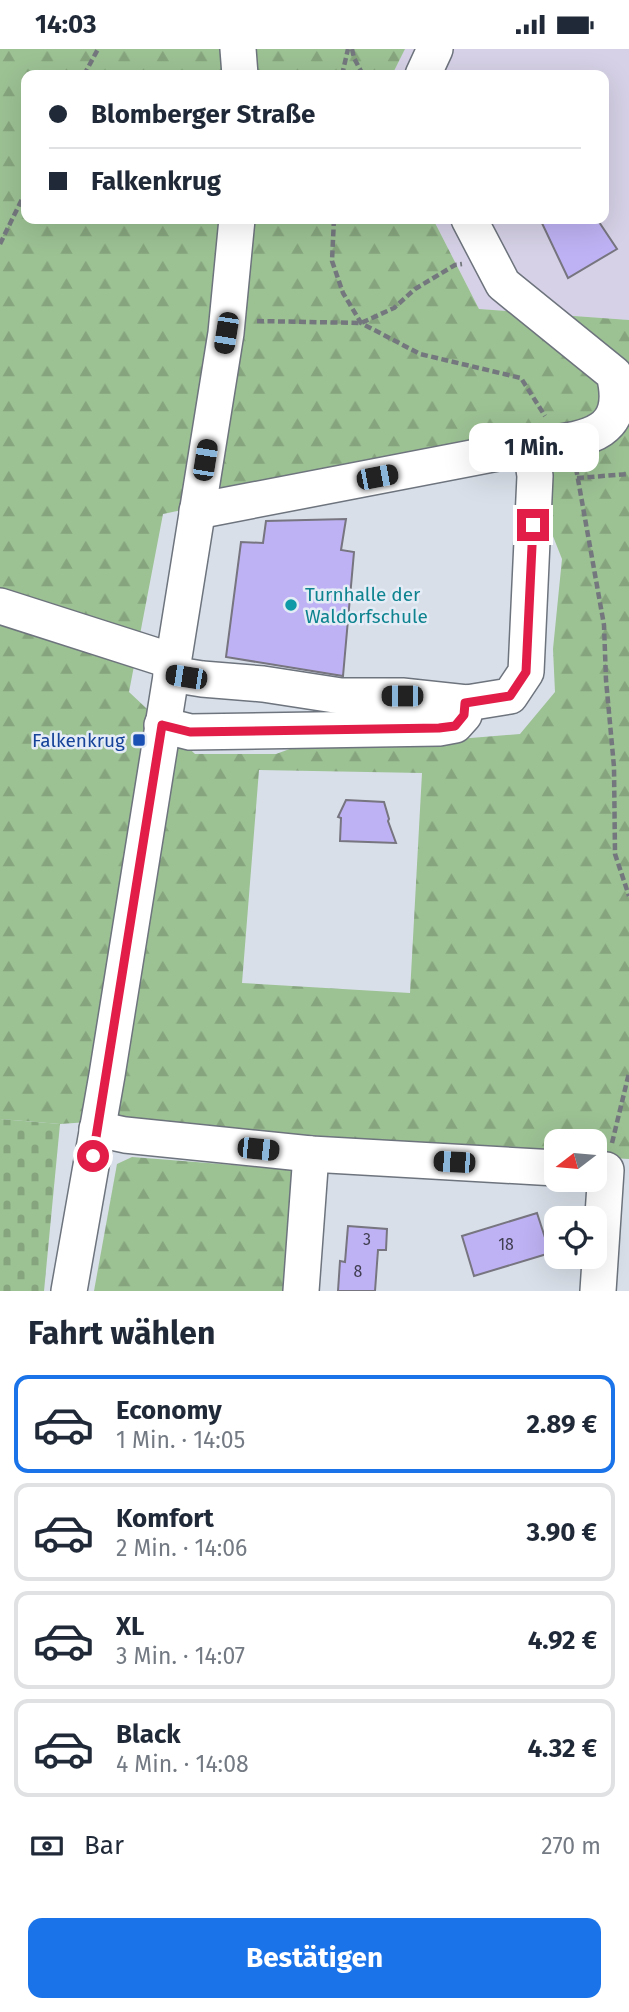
<!DOCTYPE html>
<html lang="de">
<meta charset="utf-8">
<style>
body{margin:0;font-family:"Fira Sans",sans-serif;background:#f6f6f7;color:#1f2937;height:100vh;display:flex;flex-direction:column;font-size:26px;white-space:nowrap}
*{box-sizing:border-box;margin:0}
p{font-size:23px;color:#747a83}
.icon{flex:none;width:38px;height:38px;fill:none;stroke:currentColor;stroke-width:2;stroke-linecap:round;stroke-linejoin:round}
.map{position:relative;height:1242px;overflow:hidden}
.drawer{display:flex;flex-direction:column;background:#fff;flex:1}
.drawer>*{flex:none}
.banner{position:absolute;left:21px;top:21px;width:588px;height:154px;border-radius:14px;box-shadow:0 7px 28px #0002;display:grid;align-content:center;height:154px;padding:0 28px;background:#fff}
.needle{width:46px;rotate:254deg}
.fabs{position:absolute;left:544px;top:1080px;display:grid;gap:14px}
.fabs a{display:grid;place-items:center;width:63px;height:63px;border-radius:14px;background:#fff;box-shadow:0 7px 28px #0002;font-size:35px}
.end{position:absolute;width:32px;height:32px;margin:-16px;border:9px solid #e11d48;background:#fff;box-shadow:0 0 0 4px #fff}
.from{border-radius:50%}
.bubble{position:absolute;height:49px;border-radius:14px;background:#fff;box-shadow:0 7px 28px #0002;font-size:23px;font-weight:700;line-height:49px;text-align:center}
.car{position:absolute;width:21px;height:42px;margin:-21px -10px;border-radius:9px;box-shadow:0 0 5px 2px #0007;background:linear-gradient(#222 24%,#8ab4d8 0 40%,#222 0 76%,#8ab4d8 0 86%,#222 0)}
.banner b{display:flex;align-items:center;gap:24px;height:66px;font-size:26px}
.banner b+b{border-top:2px solid #e0e1e3}
.banner i{width:18px;height:18px;background:#1f2937}
ul{padding:0;list-style:none}
li{display:flex;align-items:center;gap:21px;height:98px;margin:0 14px 10px;padding:0 14px;border:4px solid #e0e1e3;border-radius:14px}
li div{flex:1}
li b{display:block;font-size:26px}
li em{font-style:normal;font-weight:700}
li.on{border-color:#1a73e8}
li>.icon{width:63px;height:63px;stroke-width:1.5}
h2{padding:0 28px;font-size:32px;line-height:84px}
.pay{display:flex;align-items:center;gap:18px;height:77px;padding:0 28px;font-size:26px}
.pay p{margin-inline-start:auto}
.action{display:flex;gap:14px;margin-top:auto;padding:14px 28px}
.action a{flex:1;height:80px;border-radius:14px;background:#1a73e8;color:#fff;font-size:28px;font-weight:700;line-height:80px;text-align:center}
.status{display:flex;justify-content:space-between;align-items:center;height:49px;padding:0 35px;background:#fff;direction:ltr}
.status svg{height:19px;fill:currentColor}
.map>svg:first-child{display:block}
.education{fill:#d6d1e6}
.forest{fill:url(#forest-firs);fill-rule:evenodd}
.cemetery{fill:url(#cemetery-stones)}
.building{fill:#bfb2f4;stroke:#77757f;stroke-width:2}
.lines{fill:none;stroke-linecap:round;stroke-linejoin:round}
.minor-casing{stroke:#6e747d;stroke-width:38}
.path{stroke:#74787e;stroke-width:4.5;stroke-dasharray:7 3.5;stroke-linecap:butt}
.minor{stroke:#fff;stroke-width:35}
.route{stroke:#e11d48;stroke-width:9}
.culture-dot{fill:#0f9aa8;stroke:#e5ecf6;stroke-width:2.5}
.transit-dot{fill:#1a4fb4;stroke:#e5ecf6;stroke-width:2.5}
.labels{text-anchor:middle;stroke-width:5;stroke-linejoin:round;paint-order:stroke}
.number-label{font-size:16px;fill:#403e52}
.culture-label{font-size:19px;fill:#0d838f;stroke:#e5ecf6;text-anchor:start}
.transit-label{font-size:19px;fill:#164399;stroke:#e5ecf6;text-anchor:end}
</style>
<div class="status"><b>14:03</b><svg viewBox="0 0 49 12"><path d="M0 12V9h3v3zM5 12V6h3v6zM10 12V3h3v9zM15 12V0h3v12zM26 1h20v11H26zM47 4h2v5h-2z"/></svg></div>
<div class="map">
<svg width="629" height="1242" viewBox="0 0 629 1242">
<defs>
<pattern id="forest-firs" width="22" height="20" patternUnits="userSpaceOnUse" patternTransform="scale(1.75)"><rect width="22" height="20" fill="#9cc193"/><path d="M5 1l3.5 6h-7zM16 11l3.5 6h-7z" fill="#86a57e"/></pattern>
<pattern id="cemetery-stones" width="16" height="16" patternUnits="userSpaceOnUse" patternTransform="scale(1.75)"><rect width="16" height="16" fill="#9cc193"/><path d="M2 7V4a2 2 0 0 1 4 0v3zM10 15v-3a2 2 0 0 1 4 0v3z" fill="#86a57e"/></pattern>
</defs>
<rect width="100%" height="100%" fill="#d8dfe8"/>
<polygon class="education" points="405,0 629,0 629,271 479,260 433,170 604,170 604,26 392,26"/>
<g class="forest">
<path d="M 0,0 L 405,0 L 392,26 L 26,26 L 26,170 L 433,170 L 479,260 L 629,271 L 629,1110 L 595,1108 L 595,1092 L 556,1092 L 556,1105 L 242,1081 L 130,1070 L 60,1075 L 0,1070 ZM 515,391 L 562,510 L 553,600 L 555,643 L 520,685 L 422,693 L 328,686 L 276,705 L 195,705 L 129,643 L 163,465 ZM 259,721 L 422,724 L 410,944 L 242,934 Z"/>
<polygon points="132,1108 296,1121 288,1242 94,1242 117,1115"/>
</g>
<polygon class="cemetery" points="0,1070 60,1075 44,1242 0,1242"/>
<g class="building">
<polygon points="540,170 597,170 617,200 568,229"/>
<polygon points="346,470 341,501 354,503 343,627 226,608 241,493 263,494 266,472"/>
<polygon points="346,751 384,753 389,770 388,772 396,794 340,792 341,769 338,768"/>
<polygon points="537,1164 550,1204 474,1227 462,1187"/>
<polygon points="348,1177 387,1180 386,1201 378,1201 375,1242 338,1242 340,1212 345,1213"/>
</g>
<g class="lines">
<defs>
<g id="minor">
<polyline points="238,0 240,26"/>
<polyline points="423,26 435,0"/>
<path d="M 197,462 L 544,395 C 588,390 629,384 614,325 L 503,235 L 469,170"/>
<polyline points="0,557 172,612"/>
<polyline points="171,625 202,630 263,635 341,647 402,647 467,654 510,647 526,623 535,427 531,399"/>
<polyline points="162,676 190,683 439,679 455,676 464,666 465,654"/>
<polyline points="97,1080 125,1086 311,1105 556,1119"/>
<polyline points="69,1242 107,1026 226,284 237,170"/>
<polyline points="301,1242 311,1105"/>
<polyline points="598,1242 606,1121"/>
</g>
</defs>
<use href="#minor" class="minor-casing"/>
<g class="path">
<polyline points="352,0 354,9 363,26"/>
<polyline points="84,26 98,0"/>
<polyline points="342,26 348,0"/>
<polyline points="334,170 332,212 343,244 361,274 420,305 521,329 545,367"/>
<polyline points="0,195 26,142"/>
<polyline points="257,272 361,274 394,259 415,240 455,216 462,215"/>
<polyline points="576,419 604,576 606,631 614,718 615,805 629,847"/>
<polyline points="577,429 629,425"/>
<polyline points="612,1094 629,1024"/>
</g>
<use href="#minor" class="minor"/>
</g>
<g class="lines">
<polyline class="route" points="93,1107 162,676 190,683 439,679 455,677 464,666 465,654 510,647 526,623 533,476"/>
</g>
<circle class="culture-dot" cx="291" cy="556" r="7"/>
<rect class="transit-dot" x="132" y="684" width="14" height="14" rx="3.5"/>
<g class="labels">
<g class="number-label">
<text x="367" y="1196">3</text>
<text x="506" y="1201">18</text>
<text x="358" y="1228">8</text>
</g>
<g class="culture-label">
<text x="305" y="552">Turnhalle der<tspan x="305" dy="22">Waldorfschule</tspan></text>
</g>
<g class="transit-label">
<text x="125" y="698">Falkenkrug</text>
</g>
</g>
</svg>
<div class="fabs">
<a><svg class="needle" viewBox="-14 -14 28 28"><path d="M0-13l5 13h-10z" fill="#e53935"/><path d="M0 13l5-13h-10z" fill="#747a83"/></svg></a>
<a><svg class="icon" aria-label="locate" viewBox="0 0 24 24"><circle cx="12" cy="12" r="6"/><path d="M12 2v4M12 18v4M2 12h4M18 12h4"/></svg></a>
</div>
<i class="end from" style="left:93px;top:1107px"></i>
<i class="end" style="left:533px;top:476px"></i>
<div class="bubble" style="left:469px;top:374px;width:130px">1 Min.</div>
<i class="car" style="left:226px;top:284px;rotate:189deg"></i>
<i class="car" style="left:205px;top:411px;rotate:9deg"></i>
<i class="car" style="left:377px;top:428px;rotate:79deg"></i>
<i class="car" style="left:186px;top:628px;rotate:279deg"></i>
<i class="car" style="left:402px;top:647px;rotate:270deg"></i>
<i class="car" style="left:258px;top:1100px;rotate:96deg"></i>
<i class="car" style="left:454px;top:1113px;rotate:273deg"></i>
<div class="banner">
<b><i class="from"></i>Blomberger Straße</b>
<b><i></i>Falkenkrug</b>
</div>
</div>
<section class="drawer">
<h2>Fahrt wählen</h2>
<ul>
<li class="on"><svg class="icon" aria-label="car" viewBox="0 0 24 24"><path d="M5 17H2v-5l4-1 3-4h7l3 4 3 1v5h-3M9 17h6M6 11h13"/><circle cx="7" cy="17" r="2"/><circle cx="17" cy="17" r="2"/></svg><div><b>Economy</b><p>1 Min. · 14:05</p></div><em>2.89 €</em></li>
<li><svg class="icon" aria-label="car" viewBox="0 0 24 24"><path d="M5 17H2v-5l4-1 3-4h7l3 4 3 1v5h-3M9 17h6M6 11h13"/><circle cx="7" cy="17" r="2"/><circle cx="17" cy="17" r="2"/></svg><div><b>Komfort</b><p>2 Min. · 14:06</p></div><em>3.90 €</em></li>
<li><svg class="icon" aria-label="car" viewBox="0 0 24 24"><path d="M5 17H2v-5l4-1 3-4h7l3 4 3 1v5h-3M9 17h6M6 11h13"/><circle cx="7" cy="17" r="2"/><circle cx="17" cy="17" r="2"/></svg><div><b>XL</b><p>3 Min. · 14:07</p></div><em>4.92 €</em></li>
<li><svg class="icon" aria-label="car" viewBox="0 0 24 24"><path d="M5 17H2v-5l4-1 3-4h7l3 4 3 1v5h-3M9 17h6M6 11h13"/><circle cx="7" cy="17" r="2"/><circle cx="17" cy="17" r="2"/></svg><div><b>Black</b><p>4 Min. · 14:08</p></div><em>4.32 €</em></li>
</ul>
<div class="pay"><svg class="icon" aria-label="cash" viewBox="0 0 24 24"><path d="M3 7h18v10H3z"/><circle cx="12" cy="12" r="2"/></svg>Bar<p>270 m</p></div>
<div class="action"><a>Bestätigen</a></div>
</section>
